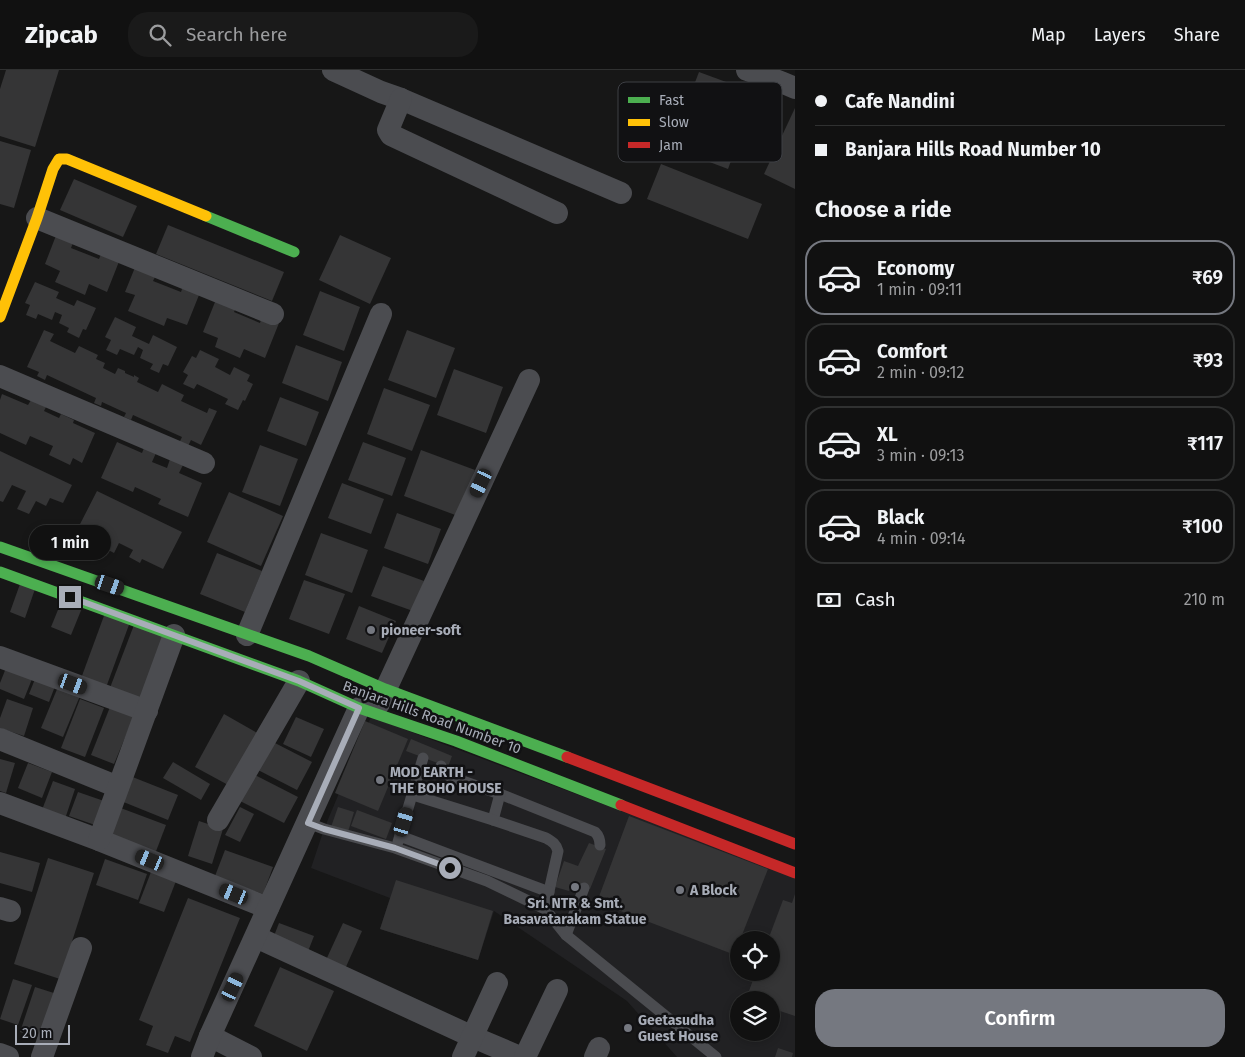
<!DOCTYPE html>
<meta charset="utf-8">
<style>
body{margin:0;font-family:"Fira Sans",sans-serif;background:#1a1a1a;color:#f1f3f6;height:100vh;display:flex;flex-direction:column;font-size:19px;white-space:nowrap}
*{box-sizing:border-box;margin:0}
p{font-size:16px;color:#9c9d9f}
.icon{flex:none;width:28px;height:28px;fill:none;stroke:currentColor;stroke-width:2;stroke-linecap:round;stroke-linejoin:round}
.map{position:relative;flex:1;overflow:hidden}
.panel{display:flex;flex-direction:column;background:#111;width:450px}
.panel>*{flex:none}
.banner{display:grid;align-content:center;height:110px;padding:0 20px;background:#111}
.buttons{position:absolute;left:730px;top:861px;display:grid;gap:10px}
.buttons a{display:grid;place-items:center;width:50px;height:50px;border-radius:50%;background:#111;box-shadow:0 2px 8px #0003,0 0 0 1px #303131;font-size:25px}
.scale{position:absolute;left:15px;bottom:12px;width:55px;box-sizing:border-box;padding-left:5px;border:2px solid #a8adb8;border-top:0;font-size:14px;line-height:18px;white-space:nowrap;color:#a8adb8;-webkit-text-stroke:4px #111113;paint-order:stroke}
.end{position:absolute;width:22px;height:22px;margin:-11px;border:6px solid #a8adb8;background:#111;box-shadow:0 0 0 2px #111}
.from{border-radius:50%}
.bubble{position:absolute;height:35px;border-radius:18px;background:#111;box-shadow:0 2px 8px #0003,0 0 0 1px #303131;font-size:16px;font-weight:600;line-height:35px;text-align:center}
.car{position:absolute;width:15px;height:30px;margin:-15px -8px;border-radius:6px;box-shadow:0 0 4px 1px #0007;background:linear-gradient(#222 24%,#8ab4d8 0 40%,#222 0 76%,#8ab4d8 0 86%,#222 0)}
.banner b{display:flex;align-items:center;gap:18px;height:48px;font-size:19px}
.banner b+b{border-top:1px solid #303131}
.banner i{width:12px;height:12px;background:#f1f3f6}
ul{padding:0;list-style:none}
li{display:flex;align-items:center;gap:15px;height:75px;margin:0 10px 8px;padding:0 10px;border:2px solid #303131;border-radius:20px}
li div{flex:1}
li b{display:block;font-size:19px}
li em{font-style:normal;font-weight:600}
li.active{border-color:#757880}
li>.icon{width:45px;height:45px;stroke-width:1.5}
h2{padding:0 20px;font-size:22px;line-height:60px}
.pay{display:flex;align-items:center;gap:12px;height:55px;padding:0 20px;font-size:19px}
.pay p{margin-inline-start:auto}
.primary-button{display:flex;gap:10px;margin-top:auto;padding:10px 20px}
.primary-button a{flex:1;height:58px;border-radius:20px;background:#757880;color:#fff;font-size:20px;font-weight:600;line-height:58px;text-align:center}
header{display:flex;align-items:center;gap:30px;box-sizing:border-box;height:70px;padding:0 25px;background:#111;border-bottom:1px solid #303131}
header strong{font-size:24px}
nav{display:flex;gap:28px;margin-inline-start:auto;font-size:18px}
.search{width:350px;height:45px;background:#1a1a1a;display:flex;align-items:center;gap:12px;box-sizing:border-box;padding:0 18px;border-radius:20px;color:#9c9d9f;font-size:19px}
main{display:flex;flex:1;min-height:0}
.map>svg:first-child{display:block}
.built{fill:#212123;fill-rule:evenodd}
.building{fill:#353536}
.lines{fill:none;stroke-linecap:round;stroke-linejoin:round}
.lane{stroke:#4b4c50;stroke-width:11}
.street{stroke:#4b4c50;stroke-width:22}
.fast{stroke:#4caf50;stroke-width:11}
.slow{stroke:#ffc107;stroke-width:11}
.jam{stroke:#c62828;stroke-width:11}
.route{stroke:#a8adb8;stroke-width:6}
.poi-dot{fill:#757880;stroke:#111113;stroke-width:2}
.labels{text-anchor:middle;stroke-width:5;stroke-linejoin:round;paint-order:stroke}
.poi-label{font-size:14px;font-weight:bold;fill:#a8adb8;stroke:#111113;text-anchor:start}
.street-label{font-size:14px;fill:#a8adb8;stroke:#111113}
.key{fill:#111113;stroke:#3e4045;stroke-width:1}
.key-label{font-size:14px;fill:#a8adb8}
</style>
<header>
<strong>Zipcab</strong>
<div class="search"><svg class="icon" aria-label="search" viewBox="0 0 24 24"><circle cx="10" cy="10" r="6"/><path d="M15 15l6 6"/></svg>Search here</div>
<nav><a>Map</a><a>Layers</a><a>Share</a></nav>
</header>
<main>
<div class="map">
<svg width="795" height="987" viewBox="0 0 795 987">
<rect width="100%" height="100%" fill="#171717"/>
<path class="built" d="M 371,647 L 795,806 L 795,987 L 677,987 L 627,931 L 494,841 L 478,890 L 380,859 L 390,828 L 311,798 L 324,759 ZM 739,870 L 771,870 L 771,902 L 739,902 ZM 739,930 L 771,930 L 771,962 L 739,962 Z"/>
<g class="building">
<polygon points="6,0 59,0 35,77 0,66 0,19"/>
<polygon points="699,2 756,23 728,99 670,77"/>
<polygon points="795,38 795,119 764,104"/>
<polygon points="0,71 31,80 14,138 0,134"/>
<polygon points="661,94 762,134 748,169 647,129"/>
<polygon points="74,109 137,136 123,167 60,140"/>
<polygon points="168,155 284,202 272,231 156,184"/>
<polygon points="57,163 74,170 71,178 99,189 102,182 120,189 107,222 89,214 85,225 55,212 60,201 45,194"/>
<polygon points="340,165 391,188 370,234 319,210"/>
<polygon points="136,195 157,203 153,211 181,222 184,213 201,220 187,255 167,248 164,256 128,241 135,225 125,222"/>
<polygon points="35,212 59,222 56,228 74,236 77,230 96,238 86,260 83,259 79,268 67,262 69,258 59,253 62,245 55,242 52,250 38,244 36,249 26,245 30,235 25,233"/>
<polygon points="320,221 360,237 344,281 303,265"/>
<polygon points="217,227 237,235 234,242 260,253 262,246 279,253 265,288 244,279 240,288 215,277 218,268 203,262"/>
<polygon points="115,247 136,257 132,266 149,274 153,265 177,277 168,296 163,294 159,303 150,299 153,294 140,288 143,280 138,277 134,285 120,279 117,285 106,280 111,270 105,267"/>
<polygon points="44,260 54,264 50,271 75,283 79,276 98,285 96,289 105,293 103,298 115,304 118,298 125,301 125,303 134,307 134,305 139,308 137,312 158,322 162,314 184,325 181,331 207,343 209,338 217,341 201,375 191,370 188,376 179,373 182,367 133,345 131,350 124,347 126,343 102,332 101,336 94,333 96,328 47,305 45,310 37,306 39,302 27,297"/>
<polygon points="407,260 455,278 436,328 388,310"/>
<polygon points="296,275 342,292 328,331 282,313"/>
<polygon points="200,280 219,289 215,297 230,305 234,297 250,305 247,311 253,314 245,331 243,330 238,340 225,334 228,329 197,314 194,319 183,314 188,305 183,302 192,286 196,288"/>
<polygon points="454,299 503,317 486,363 437,345"/>
<polygon points="384,318 430,335 412,381 367,364"/>
<polygon points="2,324 28,335 31,330 46,337 44,341 59,348 61,344 74,350 73,353 95,363 82,393 73,388 70,395 49,385 53,376 30,366 26,375 0,363 0,330"/>
<polygon points="280,327 319,342 306,376 267,361"/>
<polygon points="117,372 142,383 144,378 156,383 152,392 167,398 170,389 183,395 179,403 202,413 188,447 158,434 161,429 135,417 133,422 101,408"/>
<polygon points="363,372 406,388 392,426 348,410"/>
<polygon points="260,375 298,389 280,436 242,422"/>
<polygon points="421,380 475,400 458,446 404,426"/>
<polygon points="0,381 72,415 63,433 50,428 46,436 36,431 29,444 17,439 26,421 12,415 3,432 0,431"/>
<polygon points="342,413 384,429 371,464 328,448"/>
<polygon points="97,421 182,462 163,499 142,489 140,493 129,487 133,480 119,473 114,483 99,475 101,471 77,460"/>
<polygon points="229,422 283,446 261,496 207,472"/>
<polygon points="397,443 441,459 428,494 384,478"/>
<polygon points="321,463 368,480 352,523 305,505"/>
<polygon points="217,483 262,501 245,542 200,524"/>
<polygon points="383,496 424,511 413,541 371,526"/>
<polygon points="304,510 345,524 329,564 289,549"/>
<polygon points="20,514 35,519 25,548 10,542"/>
<polygon points="62,530 82,538 71,565 51,557"/>
<polygon points="359,536 396,551 382,583 346,569"/>
<polygon points="105,543 130,552 104,623 79,614"/>
<polygon points="134,555 164,566 138,634 108,623"/>
<polygon points="8,593 34,604 24,629 0,619 0,613"/>
<polygon points="37,604 57,611 49,632 29,624"/>
<polygon points="60,612 82,621 63,667 41,658"/>
<polygon points="7,629 33,638 24,666 0,658 0,648"/>
<polygon points="80,629 104,638 85,687 61,678"/>
<polygon points="110,637 134,646 114,694 91,685"/>
<polygon points="224,644 259,664 230,716 195,697"/>
<polygon points="296,647 324,659 311,687 283,674"/>
<polygon points="365,651 408,669 378,741 335,723"/>
<polygon points="411,669 452,686 448,697 406,681"/>
<polygon points="273,672 312,692 297,720 258,700"/>
<polygon points="0,689 15,693 6,723 0,721"/>
<polygon points="173,692 210,714 201,730 163,708"/>
<polygon points="28,693 52,702 42,728 18,718"/>
<polygon points="253,704 298,727 284,753 240,731"/>
<polygon points="130,706 178,725 168,750 121,731"/>
<polygon points="53,711 75,719 65,749 42,740"/>
<polygon points="78,722 104,731 95,755 69,746"/>
<polygon points="118,737 166,755 155,784 107,765"/>
<polygon points="240,737 254,744 240,772 225,765"/>
<polygon points="338,737 354,742 348,762 331,757"/>
<polygon points="357,740 392,753 386,769 351,756"/>
<polygon points="629,746 768,799 740,870 739,870 739,874 735,885 597,832"/>
<polygon points="199,751 223,759 212,794 188,786"/>
<polygon points="589,773 606,779 590,819 572,813 569,821 555,817 564,791 578,796"/>
<polygon points="225,780 273,797 263,824 215,806"/>
<polygon points="0,782 40,793 32,822 0,813"/>
<polygon points="48,788 94,803 60,909 14,894"/>
<polygon points="105,789 147,804 138,830 96,815"/>
<polygon points="151,802 176,811 164,842 139,833"/>
<polygon points="396,810 493,841 478,890 380,859"/>
<polygon points="795,824 795,946 771,938 771,930 750,930 746,929 756,902 771,902 771,870 768,870 783,830 792,833"/>
<polygon points="188,828 240,848 190,972 175,966 168,983 146,975 153,956 139,950"/>
<polygon points="279,853 314,866 307,884 272,871"/>
<polygon points="343,853 362,861 345,899 326,890"/>
<polygon points="280,897 334,921 307,981 254,956"/>
<polygon points="13,909 32,915 18,955 0,949"/>
<polygon points="35,917 57,924 42,970 20,962"/>
<polygon points="778,978 793,983 792,987 775,987"/>
</g>
<g class="lines">
<g class="lane">
<path d="M 441,696 L 444,702 L 451,707 L 500,724 L 595,762 C 599,766 600,770 600,775"/>
<path d="M 500,724 L 493,750 L 546,768 C 553,772 556,774 558,781 L 545,839"/>
<polyline points="413,725 493,750"/>
<polyline points="308,753 324,759 395,778 487,811 545,839 566,865 716,987"/>
<polyline points="400,766 549,822"/>
<polyline points="398,772 423,688"/>
<polyline points="566,865 584,818"/>
</g>
<g class="street">
<polyline points="333,0 381,22 401,29 621,123"/>
<polyline points="747,0 781,12 795,18"/>
<polyline points="401,29 388,60 391,65 557,143"/>
<polyline points="37,148 273,244"/>
<polyline points="0,306 204,393"/>
<polyline points="247,565 381,244"/>
<polyline points="0,587 147,641"/>
<polyline points="379,634 529,310"/>
<polyline points="0,669 118,717"/>
<polyline points="0,733 99,770 268,838"/>
<polyline points="218,750 299,611"/>
<polyline points="99,770 174,565"/>
<polyline points="0,838 10,841"/>
<polyline points="256,867 473,967 520,987"/>
<polyline points="210,966 251,987"/>
<polyline points="0,984 8,987"/>
<polyline points="42,987 81,878"/>
<polyline points="202,987 210,966 359,638"/>
<polyline points="463,987 497,913"/>
<polyline points="525,987 557,920"/>
<polyline points="595,987 599,978"/>
</g>
<g class="fast">
<polyline points="206,146 294,182"/>
<polyline points="0,477 309,586 385,619 567,687"/>
<polyline points="0,502 299,611 359,638 456,671 621,735"/>
</g>
<polyline class="slow" points="0,247 37,148 53,99 59,89 67,89 206,146"/>
<g class="jam">
<polyline points="567,687 795,774"/>
<polyline points="621,735 795,803"/>
</g>
</g>
<g class="lines">
<polyline class="route" points="70,527 299,611 359,638 308,753 324,759 395,778 450,798"/>
</g>
<g class="poi-dot">
<circle cx="371" cy="560" r="5"/>
<circle cx="380" cy="710" r="5"/>
<circle cx="575" cy="817" r="5"/>
<circle cx="680" cy="820" r="5"/>
<circle cx="628" cy="958" r="5"/>
</g>
<g class="labels">
<g class="poi-label">
<text x="381" y="565">pioneer-soft</text>
<text x="390" y="707">MOD EARTH -<tspan x="390" dy="16">THE BOHO HOUSE</tspan></text>
<text x="690" y="825">A Block</text>
<text x="575" y="838" text-anchor="middle">Sri. NTR &amp; Smt.<tspan x="575" dy="16">Basavatarakam Statue</tspan></text>
<text x="638" y="955">Geetasudha<tspan x="638" dy="16">Guest House</tspan></text>
</g>
<g class="street-label">
<text transform="translate(432 647) rotate(20)" y="5">Banjara Hills Road Number 10</text>
</g>
</g>
<rect x="618" y="12" width="164" height="80" rx="8" class="key"/>
<rect x="628" y="27" width="22" height="6" fill="#4caf50"/>
<rect x="628" y="49" width="22" height="7" fill="#ffc107"/>
<rect x="628" y="72" width="22" height="6" fill="#c62828"/>
<g class="key-label">
<text x="659" y="35">Fast</text>
<text x="659" y="57">Slow</text>
<text x="659" y="80">Jam</text>
</g>
</svg>
<div class="buttons">
<a><svg class="icon" aria-label="locate" viewBox="0 0 24 24"><circle cx="12" cy="12" r="6"/><path d="M12 2v4M12 18v4M2 12h4M18 12h4"/></svg></a>
<a><svg class="icon" aria-label="layers" viewBox="0 0 24 24"><path d="M12 4l9 5-9 5-9-5zM3 14l9 5 9-5"/></svg></a>
</div>
<div class="scale">20 m</div>
<i class="end from" style="left:450px;top:798px"></i>
<i class="end" style="left:70px;top:527px"></i>
<div class="bubble" style="left:29px;top:455px;width:82px">1 min</div>
<i class="car" style="left:481px;top:413px;rotate:205deg"></i>
<i class="car" style="left:110px;top:515px;rotate:109deg"></i>
<i class="car" style="left:73px;top:614px;rotate:110deg"></i>
<i class="car" style="left:404px;top:752px;rotate:17deg"></i>
<i class="car" style="left:150px;top:790px;rotate:292deg"></i>
<i class="car" style="left:234px;top:824px;rotate:292deg"></i>
<i class="car" style="left:233px;top:917px;rotate:25deg"></i>
</div>
<section class="panel">
<div class="banner">
<b><i class="from"></i>Cafe Nandini</b>
<b><i></i>Banjara Hills Road Number 10</b>
</div>
<h2>Choose a ride</h2>
<ul>
<li class="active"><svg class="icon" aria-label="car" viewBox="0 0 24 24"><path d="M5 17H2v-5l4-1 3-4h7l3 4 3 1v5h-3M9 17h6M6 11h13"/><circle cx="7" cy="17" r="2"/><circle cx="17" cy="17" r="2"/></svg><div><b>Economy</b><p>1 min · 09:11</p></div><em>₹69</em></li>
<li><svg class="icon" aria-label="car" viewBox="0 0 24 24"><path d="M5 17H2v-5l4-1 3-4h7l3 4 3 1v5h-3M9 17h6M6 11h13"/><circle cx="7" cy="17" r="2"/><circle cx="17" cy="17" r="2"/></svg><div><b>Comfort</b><p>2 min · 09:12</p></div><em>₹93</em></li>
<li><svg class="icon" aria-label="car" viewBox="0 0 24 24"><path d="M5 17H2v-5l4-1 3-4h7l3 4 3 1v5h-3M9 17h6M6 11h13"/><circle cx="7" cy="17" r="2"/><circle cx="17" cy="17" r="2"/></svg><div><b>XL</b><p>3 min · 09:13</p></div><em>₹117</em></li>
<li><svg class="icon" aria-label="car" viewBox="0 0 24 24"><path d="M5 17H2v-5l4-1 3-4h7l3 4 3 1v5h-3M9 17h6M6 11h13"/><circle cx="7" cy="17" r="2"/><circle cx="17" cy="17" r="2"/></svg><div><b>Black</b><p>4 min · 09:14</p></div><em>₹100</em></li>
</ul>
<div class="pay"><svg class="icon" aria-label="cash" viewBox="0 0 24 24"><path d="M3 7h18v10H3z"/><circle cx="12" cy="12" r="2"/></svg>Cash<p>210 m</p></div>
<div class="primary-button"><a>Confirm</a></div>
</section>
</main>
